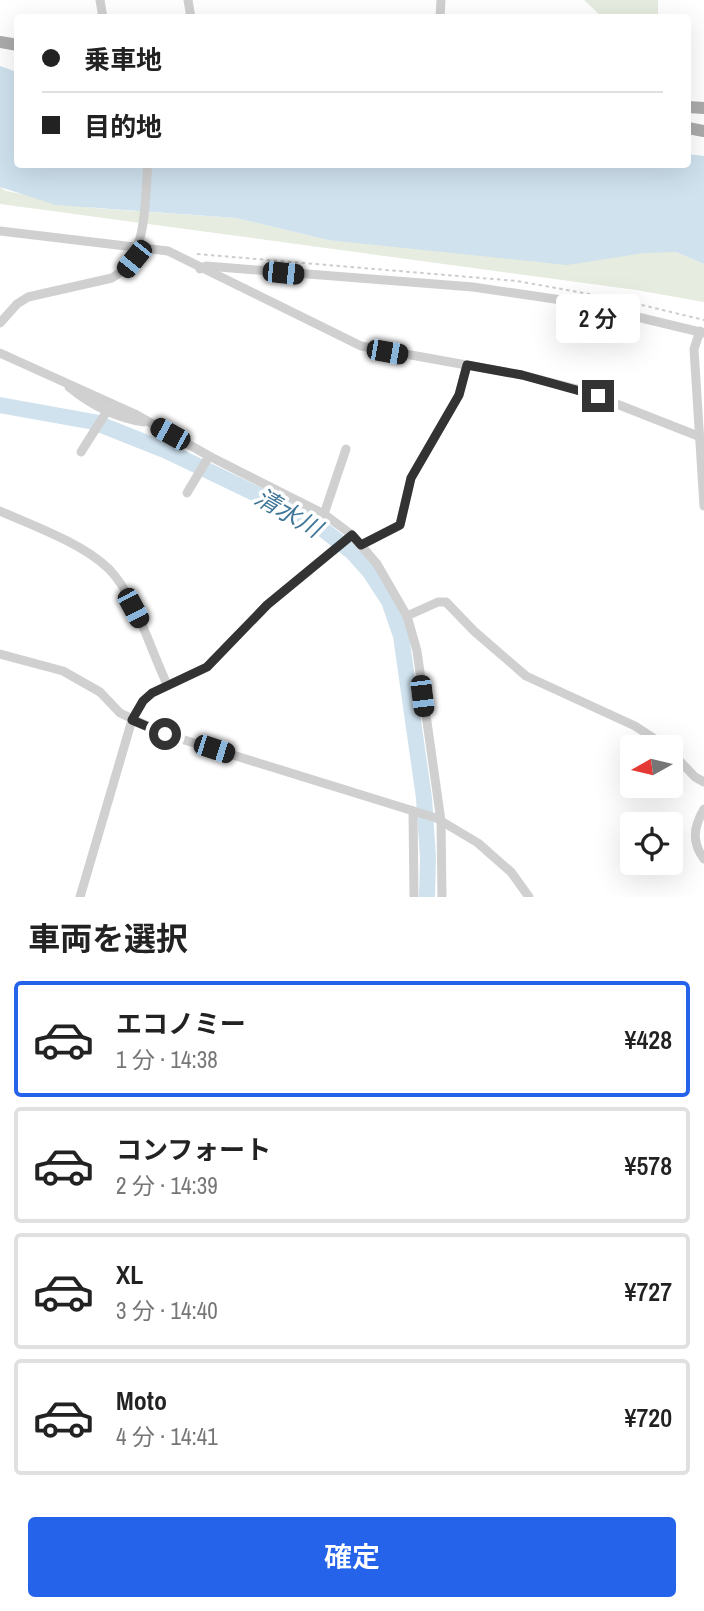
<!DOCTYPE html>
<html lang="ja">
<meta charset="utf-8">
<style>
body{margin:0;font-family:"Archivo Narrow","Noto Sans JP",sans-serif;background:#f2f2f2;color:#222;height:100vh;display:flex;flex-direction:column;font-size:26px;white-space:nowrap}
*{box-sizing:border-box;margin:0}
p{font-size:23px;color:#767676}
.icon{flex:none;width:38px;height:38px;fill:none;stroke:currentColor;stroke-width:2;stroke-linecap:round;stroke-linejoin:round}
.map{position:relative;height:897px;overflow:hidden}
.side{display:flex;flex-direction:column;background:#fff;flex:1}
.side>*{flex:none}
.guide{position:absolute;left:14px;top:14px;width:677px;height:154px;border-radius:7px;box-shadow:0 7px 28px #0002;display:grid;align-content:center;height:154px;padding:0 28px;background:#fff}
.needle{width:46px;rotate:262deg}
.controls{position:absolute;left:620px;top:735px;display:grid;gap:14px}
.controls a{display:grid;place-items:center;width:63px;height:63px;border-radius:7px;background:#fff;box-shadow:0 7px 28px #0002;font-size:35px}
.end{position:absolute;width:32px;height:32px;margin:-16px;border:9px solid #333;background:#fff;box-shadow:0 0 0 4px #fff}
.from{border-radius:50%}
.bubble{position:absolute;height:49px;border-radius:7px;background:#fff;box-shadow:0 7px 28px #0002;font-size:23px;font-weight:600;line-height:49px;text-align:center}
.car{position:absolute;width:21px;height:42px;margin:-21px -10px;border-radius:9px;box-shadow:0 0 5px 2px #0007;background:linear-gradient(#222 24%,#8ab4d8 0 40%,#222 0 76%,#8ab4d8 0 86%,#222 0)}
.guide b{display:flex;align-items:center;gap:24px;height:66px;font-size:26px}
.guide b+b{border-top:2px solid #e0e0e0}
.guide i{width:18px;height:18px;background:#222}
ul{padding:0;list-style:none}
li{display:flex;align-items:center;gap:21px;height:116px;margin:0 14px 10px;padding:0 14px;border:4px solid #e0e0e0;border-radius:7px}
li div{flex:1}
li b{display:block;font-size:26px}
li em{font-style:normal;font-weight:600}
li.on{border-color:#2563eb}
li>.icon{width:63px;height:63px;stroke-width:1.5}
h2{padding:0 28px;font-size:32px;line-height:84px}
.primary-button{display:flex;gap:14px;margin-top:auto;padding:14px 28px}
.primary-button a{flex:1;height:80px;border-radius:7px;background:#2563eb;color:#fff;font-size:28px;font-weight:600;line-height:80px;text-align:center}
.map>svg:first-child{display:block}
.green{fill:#e6ecdf}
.water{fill:#cfe2ee}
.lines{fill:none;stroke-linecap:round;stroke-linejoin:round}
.river{stroke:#cfe2ee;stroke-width:16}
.path{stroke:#cdcdcd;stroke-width:2;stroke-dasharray:3.5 3.5;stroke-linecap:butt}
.minor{stroke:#d0d0d0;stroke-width:9}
.major{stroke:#ababab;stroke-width:12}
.route{stroke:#333;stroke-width:9}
.labels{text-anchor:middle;stroke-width:7;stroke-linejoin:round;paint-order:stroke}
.water-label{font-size:24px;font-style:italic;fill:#3f7597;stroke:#fff}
</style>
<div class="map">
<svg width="704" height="897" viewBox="0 0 704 897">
<rect width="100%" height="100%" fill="#fff"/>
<g class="green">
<polygon points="584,0 658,0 658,17 602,17"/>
<polygon points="0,187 6,191 93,208 236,218 328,240 676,252 704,264 704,302 636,290 0,204"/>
</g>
<polygon class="water" points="0,66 17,72 18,164 688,164 688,154 704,156 704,264 676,252 644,253 567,265 328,240 236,218 56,205 0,187"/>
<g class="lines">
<polyline class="river" points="0,405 94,422 167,451 312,521 352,552 370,572 389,601 401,636 424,798 428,857 427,897"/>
<polyline class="path" points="197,254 517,281 617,299 704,320"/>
<g class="minor">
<polyline points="100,0 103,18"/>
<polyline points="188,0 191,18"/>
<polyline points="440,18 441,0"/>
<polyline points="0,231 168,251 361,346 522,375 581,390 698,436"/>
<polyline points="200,269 206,266 473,287 575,302 704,333"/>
<path d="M 0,323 L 17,304 L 28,297 L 112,278 C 149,256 144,204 148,164"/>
<polyline points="700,331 694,349 704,506"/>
<polyline points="0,353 135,414 209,456 324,514 352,535 377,564 407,616 417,651 441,821 442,897"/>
<path d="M 69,387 C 91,405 116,418 144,422"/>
<polyline points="81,452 107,411"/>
<polyline points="187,493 209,456"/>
<path d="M 0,511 C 34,526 82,543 109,569 C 136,597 150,649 167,684"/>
<polyline points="324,514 346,449"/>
<polyline points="361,545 400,525 411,478 459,395 467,365"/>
<polyline points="407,616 438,602 446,602 474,631 526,676 635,726 667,747"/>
<polyline points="0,654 63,671 100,692 120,713 165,734 436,818 478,843 511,872 529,897"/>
<polyline points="670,751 695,777 704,782"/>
<path d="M 704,809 C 694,826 691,842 704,859"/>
<polyline points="413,811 414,897"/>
<polyline points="80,897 132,720 143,701 152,693 207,667 267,605 352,535"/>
</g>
<g class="major">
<polyline points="0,42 18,45"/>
<polyline points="688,107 704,108"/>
<polyline points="688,128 704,131"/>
</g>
</g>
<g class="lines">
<polyline class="route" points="165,734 132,720 143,701 152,693 207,667 267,605 352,535 361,545 400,525 411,478 459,395 467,365 522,375 598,396"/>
</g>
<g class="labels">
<g class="water-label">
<text transform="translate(288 513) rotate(30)" y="8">清水川</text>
</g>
</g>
</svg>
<div class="controls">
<a><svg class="needle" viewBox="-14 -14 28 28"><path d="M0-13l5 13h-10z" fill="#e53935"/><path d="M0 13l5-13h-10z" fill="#767676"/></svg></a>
<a><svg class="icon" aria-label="locate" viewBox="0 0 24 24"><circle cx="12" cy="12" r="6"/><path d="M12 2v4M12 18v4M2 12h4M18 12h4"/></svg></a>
</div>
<i class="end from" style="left:165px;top:734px"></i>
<i class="end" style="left:598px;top:396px"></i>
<div class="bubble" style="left:556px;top:294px;width:84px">2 分</div>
<i class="car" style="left:134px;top:259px;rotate:219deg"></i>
<i class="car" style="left:283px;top:273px;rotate:96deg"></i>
<i class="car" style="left:387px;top:352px;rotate:100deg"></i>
<i class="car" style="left:170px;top:434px;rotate:299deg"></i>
<i class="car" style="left:133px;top:608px;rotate:152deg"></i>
<i class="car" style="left:422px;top:696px;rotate:173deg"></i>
<i class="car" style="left:214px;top:749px;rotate:108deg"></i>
<div class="guide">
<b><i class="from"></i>乗車地</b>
<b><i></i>目的地</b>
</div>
</div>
<section class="side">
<h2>車両を選択</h2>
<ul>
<li class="on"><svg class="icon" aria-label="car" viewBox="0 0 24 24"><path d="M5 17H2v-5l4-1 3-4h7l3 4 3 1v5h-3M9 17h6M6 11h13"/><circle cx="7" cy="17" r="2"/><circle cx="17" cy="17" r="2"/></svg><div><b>エコノミー</b><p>1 分 · 14:38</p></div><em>¥428</em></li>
<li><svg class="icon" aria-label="car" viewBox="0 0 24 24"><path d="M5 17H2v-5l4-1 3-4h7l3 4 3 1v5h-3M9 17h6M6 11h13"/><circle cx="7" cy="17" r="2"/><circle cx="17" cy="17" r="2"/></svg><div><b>コンフォート</b><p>2 分 · 14:39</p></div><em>¥578</em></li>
<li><svg class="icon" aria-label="car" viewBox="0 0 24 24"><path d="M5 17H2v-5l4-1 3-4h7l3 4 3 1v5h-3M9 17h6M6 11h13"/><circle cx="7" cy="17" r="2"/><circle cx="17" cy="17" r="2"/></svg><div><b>XL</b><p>3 分 · 14:40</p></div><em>¥727</em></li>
<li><svg class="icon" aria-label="car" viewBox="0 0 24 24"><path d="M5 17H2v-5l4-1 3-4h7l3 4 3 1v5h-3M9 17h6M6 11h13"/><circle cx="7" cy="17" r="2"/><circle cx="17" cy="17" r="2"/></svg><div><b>Moto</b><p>4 分 · 14:41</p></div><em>¥720</em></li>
</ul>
<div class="primary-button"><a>確定</a></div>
</section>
